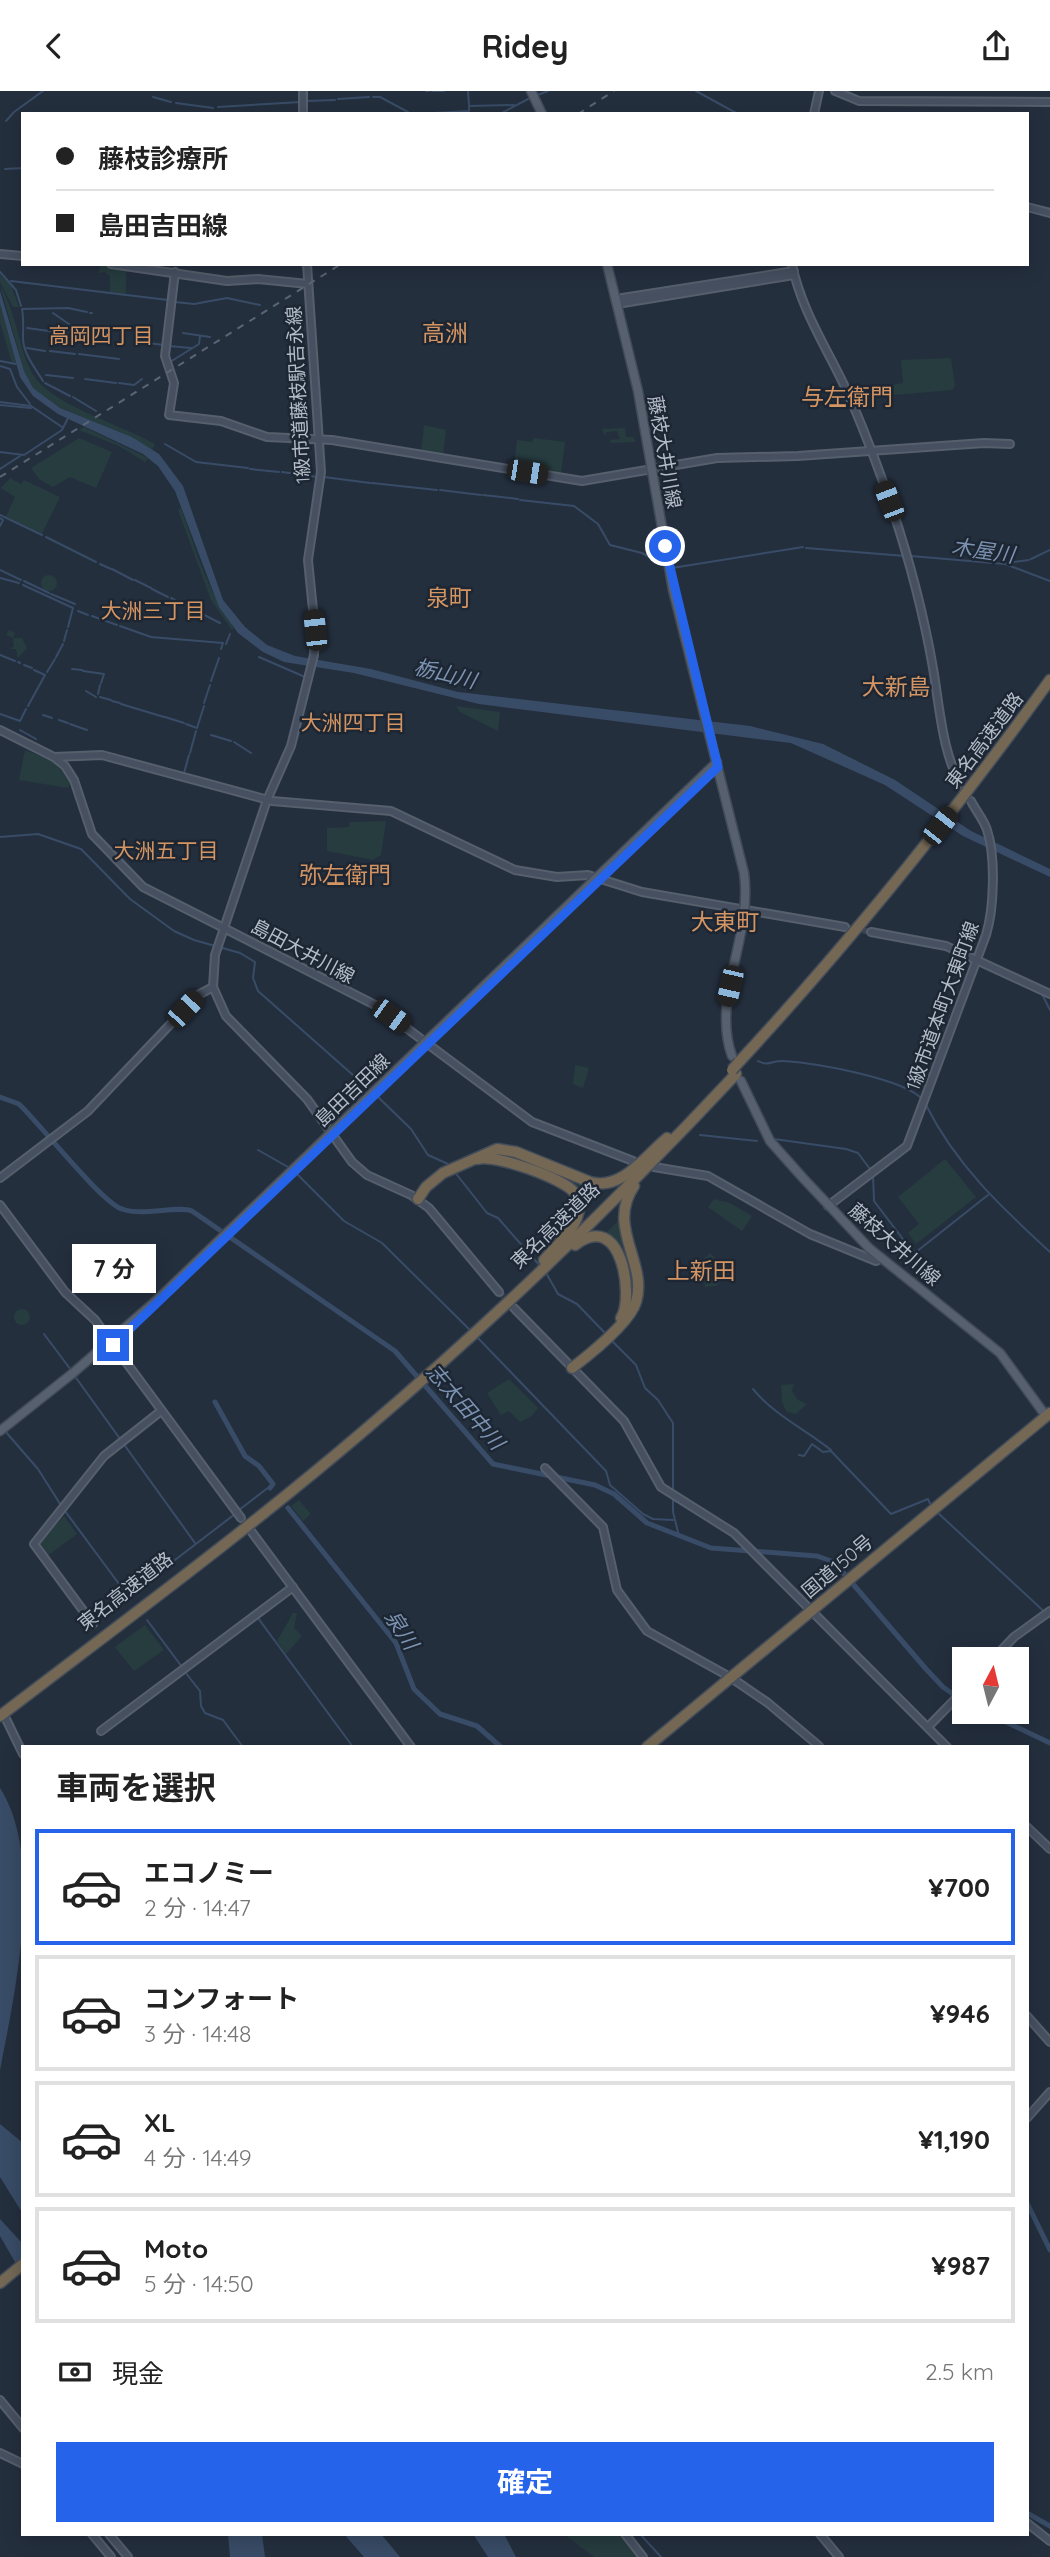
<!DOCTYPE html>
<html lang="ja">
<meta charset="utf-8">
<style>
body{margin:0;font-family:Quicksand,"Noto Sans JP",sans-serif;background:#f6f6f6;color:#222;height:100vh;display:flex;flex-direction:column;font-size:26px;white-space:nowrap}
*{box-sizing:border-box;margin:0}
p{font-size:23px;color:#767676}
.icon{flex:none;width:38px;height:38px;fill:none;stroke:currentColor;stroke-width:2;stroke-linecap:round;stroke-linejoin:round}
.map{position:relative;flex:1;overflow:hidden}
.sheet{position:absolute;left:21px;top:1654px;width:1008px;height:791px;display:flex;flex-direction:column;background:#fff;border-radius:0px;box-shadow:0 4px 18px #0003}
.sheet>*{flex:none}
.guide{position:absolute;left:21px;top:21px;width:1008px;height:154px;border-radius:0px;box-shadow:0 4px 18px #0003;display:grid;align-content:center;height:154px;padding:0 35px;background:#fff}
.needle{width:46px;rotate:7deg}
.buttons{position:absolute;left:952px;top:1556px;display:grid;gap:14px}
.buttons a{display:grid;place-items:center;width:77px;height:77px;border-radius:0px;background:#fff;box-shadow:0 4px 18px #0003;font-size:35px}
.end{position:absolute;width:32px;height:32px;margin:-16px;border:9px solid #2563eb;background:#fff;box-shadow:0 0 0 4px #fff}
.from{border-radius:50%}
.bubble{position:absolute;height:49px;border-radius:0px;background:#fff;box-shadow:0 4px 18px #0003;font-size:23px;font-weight:700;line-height:49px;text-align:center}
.car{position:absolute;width:21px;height:42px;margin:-21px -10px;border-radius:9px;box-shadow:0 0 5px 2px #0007;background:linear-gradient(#222 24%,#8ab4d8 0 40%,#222 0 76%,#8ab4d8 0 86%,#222 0)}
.guide b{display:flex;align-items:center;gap:24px;height:66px;font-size:26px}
.guide b+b{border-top:2px solid #e0e0e0}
.guide i{width:18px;height:18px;background:#222}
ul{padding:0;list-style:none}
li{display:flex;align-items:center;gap:21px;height:116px;margin:0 14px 10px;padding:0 21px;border:4px solid #e0e0e0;border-radius:0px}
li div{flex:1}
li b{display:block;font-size:26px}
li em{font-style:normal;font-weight:700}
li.active{border-color:#2563eb}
li>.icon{width:63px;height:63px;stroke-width:1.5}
h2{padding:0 35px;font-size:32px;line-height:84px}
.pay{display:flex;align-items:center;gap:18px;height:77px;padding:0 35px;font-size:26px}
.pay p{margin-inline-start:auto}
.primary-button{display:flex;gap:14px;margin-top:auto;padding:14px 35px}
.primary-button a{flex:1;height:80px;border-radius:0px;background:#2563eb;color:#fff;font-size:28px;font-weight:700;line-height:80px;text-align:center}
header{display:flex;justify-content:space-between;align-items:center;height:91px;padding:0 35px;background:#fff;font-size:32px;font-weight:700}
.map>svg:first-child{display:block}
.green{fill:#263c3f}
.water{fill:#394c67}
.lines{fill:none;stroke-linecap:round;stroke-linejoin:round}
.stream{stroke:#394c67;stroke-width:2}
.river{stroke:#394c67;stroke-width:5}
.secondary-tunnel{stroke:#3a4453;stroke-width:6;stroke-dasharray:6 3;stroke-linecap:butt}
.secondary-casing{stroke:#565f6c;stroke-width:10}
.primary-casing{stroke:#414a57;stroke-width:11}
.highway-casing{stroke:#434c59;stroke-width:13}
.secondary{stroke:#465061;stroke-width:6}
.primary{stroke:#56606e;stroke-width:8}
.highway{stroke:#746855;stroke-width:10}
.rail{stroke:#5a6575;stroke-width:2;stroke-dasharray:7 7;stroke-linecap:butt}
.highway-bridge-casing{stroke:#434c59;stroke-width:13;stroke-linecap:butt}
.highway-bridge{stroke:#746855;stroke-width:10}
.route{stroke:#2563eb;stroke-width:9}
.labels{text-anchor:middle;stroke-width:5;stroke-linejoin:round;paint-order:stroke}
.street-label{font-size:19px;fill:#b4bcc9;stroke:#1d2633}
.neighbourhood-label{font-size:21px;fill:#d59563;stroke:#1d2633}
.water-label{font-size:21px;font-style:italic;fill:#7c92b1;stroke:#1d2633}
.quarter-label{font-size:23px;fill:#d59563;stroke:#1d2633}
</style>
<header><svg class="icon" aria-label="back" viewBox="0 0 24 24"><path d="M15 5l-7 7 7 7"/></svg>Ridey<svg class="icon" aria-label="share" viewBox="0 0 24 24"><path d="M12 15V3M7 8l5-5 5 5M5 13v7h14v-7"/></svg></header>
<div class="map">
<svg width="1050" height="2466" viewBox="0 0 1050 2466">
<rect width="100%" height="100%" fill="#242f3e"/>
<g class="green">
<polygon points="101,174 126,178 126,203 110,201 110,186 105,181 98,182"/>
<polygon points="0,184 11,194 19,216 13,216 0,191"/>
<path d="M 0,194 C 16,221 18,253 31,280 C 48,314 121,333 155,353 L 152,359 L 132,346 L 60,317 L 33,297 L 24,280 Z"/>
<polygon points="0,212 1,213 16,272 12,272 0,231"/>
<polygon points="951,267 955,295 952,299 894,304 893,294 903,292 901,269"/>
<polygon points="424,334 446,339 443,365 421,362"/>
<polygon points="84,336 148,367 145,371 119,355 79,339"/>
<polygon points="625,337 626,346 633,346 636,351 611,352 610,349 620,348 617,340 606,341 605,345 602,338"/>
<polygon points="79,347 112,361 96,397 70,386 53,396 39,388 31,377"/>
<polygon points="534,347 565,351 561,382 514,375 517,349 532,351"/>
<polygon points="10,387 21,393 24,389 60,406 42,443 6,426 15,406 1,397"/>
<path d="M 181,417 C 196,459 208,502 234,537 L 232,539 L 211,509 L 178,419 Z"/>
<circle cx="49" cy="492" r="8"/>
<polygon points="9,539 15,542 13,547 22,547 27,557 18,567 16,558 10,558 14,555 13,547 6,544"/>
<polygon points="456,615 500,621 498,640 460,621"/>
<polygon points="25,659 55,671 70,692 68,697 19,689"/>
<polygon points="386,730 381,764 373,769 327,760 327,737 349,736 350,731"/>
<polygon points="575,974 589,977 583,997 573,993"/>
<polygon points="945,1068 976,1106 916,1153 908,1142 919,1133 898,1106"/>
<polygon points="550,1079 597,1095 581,1110"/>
<polygon points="714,1108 730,1112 752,1125 742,1140 708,1116"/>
<polygon points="619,1129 623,1132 624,1152 620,1158 604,1144"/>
<polygon points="710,1162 730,1183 716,1195 705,1196 704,1185 691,1185 689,1182"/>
<circle cx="22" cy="1226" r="8"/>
<polygon points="509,1288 538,1317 532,1325 520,1331 509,1320 501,1324 487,1302"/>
<polygon points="794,1293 792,1300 798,1309 807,1313 796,1323 787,1321 782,1312 781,1294"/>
<polygon points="299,1409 311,1423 303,1430 291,1415"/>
<polygon points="64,1425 77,1443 46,1466 37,1453"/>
<polygon points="293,1522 297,1522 294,1537 302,1545 286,1563 277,1550"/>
<polygon points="145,1534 164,1559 134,1580 115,1556"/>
<polygon points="564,2443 618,2443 638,2466 594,2466"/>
</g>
<g class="water">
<polygon points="0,200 24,280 33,297 60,317 132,346 159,363 183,395 223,509 245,536 267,554 295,565 371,578 458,601 750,635 823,653 895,689 971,740 1050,778 1050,786 963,745 885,694 791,652 479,613 354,582 284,571 263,561 238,542 219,516 175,400 158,375 143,363 58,323 33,305 20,286 0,212"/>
<path d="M 0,1697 C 45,1767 15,1901 0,1979 Z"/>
<polygon points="0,2033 23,2052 23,2123 0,2086"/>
<polygon points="0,2128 23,2153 23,2185 0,2145"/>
<polygon points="228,2443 262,2443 265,2466 230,2466"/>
<polygon points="344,2443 381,2443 400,2466 364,2466"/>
<polygon points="473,2443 504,2443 516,2466 488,2466"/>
</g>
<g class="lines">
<g class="stream">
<polyline points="426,0 429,0"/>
<polyline points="432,0 444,0"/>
<polyline points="468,0 469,14"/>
<polyline points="696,0 738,23"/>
<polyline points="535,5 548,0"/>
<polyline points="153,6 171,11"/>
<polyline points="373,6 380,6 408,21"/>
<polyline points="338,8 369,6"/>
<polyline points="306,10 335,9"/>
<polyline points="176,12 213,17"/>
<polyline points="218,16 301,11"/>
<polyline points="433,22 469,20 469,15 514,14"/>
<polyline points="424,23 430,22"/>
<polyline points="500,23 530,7"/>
<polyline points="6,30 14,21 43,0"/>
<polyline points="5,78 23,77"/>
<polyline points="0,181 16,199 21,215"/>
<polyline points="11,190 168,209"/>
<polyline points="175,211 194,213 227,207 260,214"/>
<polyline points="90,222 92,222"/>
<polyline points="27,237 78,244 79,240 53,222"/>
<polyline points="183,242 210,246"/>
<polyline points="140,251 164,254"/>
<polyline points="169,255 191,257"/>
<polyline points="27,257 45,260"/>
<polyline points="50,260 75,263"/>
<polyline points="79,263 119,268"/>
<polyline points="0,270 16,273"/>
<polyline points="170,271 199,253 200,245"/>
<polyline points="0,275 10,278 17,296 30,313"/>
<polyline points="46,284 73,287"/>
<polyline points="85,288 116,292"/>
<path d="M 43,290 C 35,277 23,262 23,247 C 23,236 24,229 22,218 L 68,217 L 87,221"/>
<polyline points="45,292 70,305"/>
<polyline points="119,292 134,294 142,288"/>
<polyline points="73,306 96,320"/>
<polyline points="0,311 31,315 62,336"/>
<polyline points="0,314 31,317"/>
<polyline points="165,353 196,371 248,377"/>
<polyline points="0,361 24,364 62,339 68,327"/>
<polyline points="0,378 20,365"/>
<polyline points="250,378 279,381"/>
<polyline points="282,381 318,386"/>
<polyline points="324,386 370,392"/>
<polyline points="372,392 437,399"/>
<polyline points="440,399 481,404"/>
<polyline points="483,404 518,408"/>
<polyline points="520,409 574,415 598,433 610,454 642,462 664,474"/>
<polyline points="0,424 42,444"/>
<polyline points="0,427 3,429 0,435"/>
<polyline points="46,446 96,471"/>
<polyline points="806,457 905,465"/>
<polyline points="911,465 1005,473 1050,490"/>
<polyline points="1031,468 1050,459"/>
<polyline points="1006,472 1029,469"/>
<polyline points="100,473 111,478"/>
<polyline points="672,477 803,456"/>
<polyline points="112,478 133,489"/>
<polyline points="0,479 21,489"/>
<polyline points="0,487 19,492"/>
<polyline points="135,489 151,497"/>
<polyline points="24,490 49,502"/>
<polyline points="23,494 73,517 68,536"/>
<polyline points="152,498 168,506"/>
<polyline points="51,503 75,513"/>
<polyline points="171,507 220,532"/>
<polyline points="78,520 88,524"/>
<polyline points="92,525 117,534"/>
<polyline points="120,535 151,546 223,552 221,558"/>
<polyline points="64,550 67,539"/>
<polyline points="226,553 230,543"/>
<polyline points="0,564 15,570"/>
<polyline points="56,566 63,553"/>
<polyline points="259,566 305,586"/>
<polyline points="18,571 20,572"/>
<polyline points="24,574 32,577"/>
<polyline points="72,578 82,579"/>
<polyline points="83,580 104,583 101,592"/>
<polyline points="47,581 55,568"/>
<polyline points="211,590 219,567"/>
<polyline points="86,600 96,606"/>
<polyline points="98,603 100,594"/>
<polyline points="100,606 111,609"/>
<polyline points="112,610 120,612"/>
<polyline points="204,612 210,594"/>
<polyline points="121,613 164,626"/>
<polyline points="28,615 45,584 34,579"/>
<polyline points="0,623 20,630 26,618"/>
<polyline points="43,624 52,627"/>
<polyline points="165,626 184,632"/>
<polyline points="59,629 68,632"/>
<polyline points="70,633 87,639"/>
<polyline points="186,633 197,637 204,615"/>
<polyline points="20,639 36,648"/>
<polyline points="211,644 231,650"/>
<polyline points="234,651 251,662"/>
<polyline points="190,662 196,640"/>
<polyline points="184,682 189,664"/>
<polyline points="0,746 38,743 81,758 130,808 174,840 194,849 240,862 255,871 253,887 258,900 371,1000"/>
<polyline points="1042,903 1050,919"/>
<path d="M 758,970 C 768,976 773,969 784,970 C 814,972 904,987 923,1009"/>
<polyline points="376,1004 411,1038 428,1064 448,1073"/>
<path d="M 926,1014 C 956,1074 1001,1116 1050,1161"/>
<polyline points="700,1044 757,1050"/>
<polyline points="774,1048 846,1058 858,1062 870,1078"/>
<polyline points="258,1059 288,1076"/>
<polyline points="454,1080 487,1122 498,1127 541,1176"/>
<polyline points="295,1081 344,1130 382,1152 472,1241"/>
<polyline points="873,1083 874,1110 912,1160 916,1161 988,1104"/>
<polyline points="545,1180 558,1203 577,1213 605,1242"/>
<polyline points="44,1243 71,1279"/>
<polyline points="476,1245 606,1380 610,1394 643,1423 653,1428 673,1429"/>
<polyline points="611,1249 636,1274 645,1297 658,1309 673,1332 673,1399"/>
<polyline points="74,1284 195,1452"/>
<path d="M 753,1298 C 774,1324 805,1338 831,1359"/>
<polyline points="5,1340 38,1378 62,1416 128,1505 235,1423"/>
<polyline points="799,1364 804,1365 812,1353 823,1361 831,1360 891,1423 928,1408 931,1415"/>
<polyline points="673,1405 673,1421 679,1445"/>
<polyline points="239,1419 269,1396"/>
<polyline points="937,1421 1050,1526"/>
<polyline points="258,1527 353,1656"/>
<polyline points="147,1529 182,1576"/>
<polyline points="185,1581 200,1600 201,1615 205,1622 223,1629 243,1656"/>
<polyline points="640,2443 661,2466"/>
</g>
<g class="river">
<path d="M 0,1006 L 19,1013 C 40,1033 102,1112 122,1118 C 143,1126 177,1114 192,1120 L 395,1260 L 493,1373 L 595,1394 L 614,1403 L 647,1432 L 711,1457 L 817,1465 L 834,1471 L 926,1578 L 943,1596 L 964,1611"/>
<polyline points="215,1311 245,1365 259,1375 273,1393 270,1397"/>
<polyline points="288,1417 396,1552 414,1598 440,1623 477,1635 501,1656"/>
<polyline points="983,1620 1050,1652"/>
<polyline points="1027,2112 1050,2159"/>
<polyline points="1027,2422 1050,2435"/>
</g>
<g class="secondary-tunnel">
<polyline points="845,836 871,841"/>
<polyline points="499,1201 514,1217"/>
</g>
<defs>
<g id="secondary">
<polyline points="303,0 303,23"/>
<polyline points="835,0 859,10 1050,11"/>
<polyline points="814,23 819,0"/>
<polyline points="1027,116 1050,122"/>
<polyline points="0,163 23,165"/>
<polyline points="111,173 227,190 258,188 308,193"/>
<polyline points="307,173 321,381 308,469 315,539 314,564 291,655 267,709 215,864 213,896 226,925 307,1008 352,1071 367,1084 411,1104 429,1117 499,1201"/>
<path d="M 792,173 C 801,221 832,265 851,309 C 888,396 917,485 933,577 C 940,618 942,664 964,700"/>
<polyline points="175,181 165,265 174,292 169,324 221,330 267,346 332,349 582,390 717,367 798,365 984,352 1010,353"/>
<polyline points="616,208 794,180"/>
<polyline points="617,213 794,184"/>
<polyline points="0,639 54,666 65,675 74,689 92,743 143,796 377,915 532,1031 633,1070"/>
<polyline points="54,666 102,664 272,710 391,720 515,779 557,786 588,784 642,801 845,836"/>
<polyline points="871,841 946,855 1050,903"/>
<polyline points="654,1076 708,1085 810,1143 876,1170 882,1167"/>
<polyline points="0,1087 88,1020 198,904 213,896"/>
<polyline points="0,1114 65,1201 95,1229 241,1427"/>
<path d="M 828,1115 L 907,1055 L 986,844 C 994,818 996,766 987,739 C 984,729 976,720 971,710"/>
<polyline points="514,1217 624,1330 661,1396 734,1442 947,1656"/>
<polyline points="545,1377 603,1436 617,1499 647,1540 730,1586 768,1612 819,1655"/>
<polyline points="251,1440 411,1656"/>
<polyline points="93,1533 34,1453 104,1365 161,1320"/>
<polyline points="993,1568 1014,1546 1050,1520"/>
<polyline points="5,1626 23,1663"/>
<polyline points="928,1636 964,1599"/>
<polyline points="101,1640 293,1496"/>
<polyline points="1027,1736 1050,1758"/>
<polyline points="1027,1925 1050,1951"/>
<polyline points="1027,2027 1050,2001"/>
<polyline points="0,2309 23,2337"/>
<polyline points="0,2362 23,2373"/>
<polyline points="1027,2432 1050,2450"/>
<polyline points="92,2443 111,2466"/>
<polyline points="109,2443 128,2466"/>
<polyline points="625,2443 643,2466"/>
<polyline points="820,2443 839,2466"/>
</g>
<g id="primary">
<polyline points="531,0 542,23"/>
<path d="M 607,173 L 638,300 L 673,499 L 744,782 C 753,847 711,906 732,965"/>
<polyline points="741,990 770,1050 803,1087 869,1157 1000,1262 1046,1325"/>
<polyline points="0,1340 73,1282 158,1208 717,671"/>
</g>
<g id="highway">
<path d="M 739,971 C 851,850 954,722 1050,589"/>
<path d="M 478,1068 C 495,1063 562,1087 574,1101 C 578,1105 579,1110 579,1116 C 579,1136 556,1155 544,1169"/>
<path d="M 418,1108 L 426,1096 L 443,1082 L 497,1058 L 516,1061 L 590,1091 C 622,1100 645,1065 667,1047"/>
<path d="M 575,1154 C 623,1117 634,1208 621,1227"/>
<path d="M 572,1277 C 589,1264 630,1231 636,1211 C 648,1172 606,1136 634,1095"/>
<path d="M 0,1625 C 123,1531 248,1439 366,1338 C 496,1227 619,1108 736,983"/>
<polyline points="647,1656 1050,1322"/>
<polyline points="0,2192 23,2173"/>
</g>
</defs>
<use href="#secondary" class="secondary-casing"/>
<use href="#primary" class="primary-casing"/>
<use href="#highway" class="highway-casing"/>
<use href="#secondary" class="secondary"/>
<use href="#primary" class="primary"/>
<use href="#highway" class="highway"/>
<g class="rail">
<polyline points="578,23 614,0"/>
<polyline points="0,386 341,173"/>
</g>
<defs>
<polyline id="highway-bridge" points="732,979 739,971"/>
</defs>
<use href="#highway-bridge" class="highway-bridge-casing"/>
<use href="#highway-bridge" class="highway-bridge"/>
</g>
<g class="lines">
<polyline class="route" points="113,1254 718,676 665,455"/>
</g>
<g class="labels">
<g class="street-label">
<text transform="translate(298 304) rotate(-93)" y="7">1級市道藤枝駅吉永線</text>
<text transform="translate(665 361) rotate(80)" y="7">藤枝大井川線</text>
<text transform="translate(984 649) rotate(-53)" y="7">東名高速道路</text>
<text transform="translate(303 860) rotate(28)" y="7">島田大井川線</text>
<text transform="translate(942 915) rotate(-70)" y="7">1級市道本町大東町線</text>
<text transform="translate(352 999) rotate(-44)" y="7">島田吉田線</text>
<text transform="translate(555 1134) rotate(-44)" y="7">東名高速道路</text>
<text transform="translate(895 1153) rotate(41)" y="7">藤枝大井川線</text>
<text transform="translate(837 1475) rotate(-40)" y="7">国道150号</text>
<text transform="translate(125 1500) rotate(-38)" y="7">東名高速道路</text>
</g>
<g class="neighbourhood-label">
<text x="101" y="252">高岡四丁目</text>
<text x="153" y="527">大洲三丁目</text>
<text x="353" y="639">大洲四丁目</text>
<text x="166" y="767">大洲五丁目</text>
</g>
<g class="water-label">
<text transform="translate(983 460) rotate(8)" y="7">木屋川</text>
<text transform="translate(445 583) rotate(14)" y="7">栃山川</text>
<text transform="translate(465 1316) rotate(49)" y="7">志太田中川</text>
<text transform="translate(401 1539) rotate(57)" y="7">泉川</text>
</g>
<g class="quarter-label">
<text x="445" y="250">高洲</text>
<text x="847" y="314">与左衛門</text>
<text x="449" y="515">泉町</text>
<text x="896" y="604">大新島</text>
<text x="345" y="792">弥左衛門</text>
<text x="725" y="839">大東町</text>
<text x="701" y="1188">上新田</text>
</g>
</g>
</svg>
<div class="buttons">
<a><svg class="needle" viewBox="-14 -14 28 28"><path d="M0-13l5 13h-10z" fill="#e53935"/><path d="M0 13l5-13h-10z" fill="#767676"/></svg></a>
</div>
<i class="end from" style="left:665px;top:455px"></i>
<i class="end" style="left:113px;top:1254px"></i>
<div class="bubble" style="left:72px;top:1153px;width:84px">7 分</div>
<i class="car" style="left:527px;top:381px;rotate:99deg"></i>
<i class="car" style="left:889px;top:410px;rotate:339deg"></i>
<i class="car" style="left:315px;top:539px;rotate:354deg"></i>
<i class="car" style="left:940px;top:735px;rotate:38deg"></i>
<i class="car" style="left:730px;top:895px;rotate:193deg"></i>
<i class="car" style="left:185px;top:918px;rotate:43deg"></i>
<i class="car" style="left:391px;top:925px;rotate:126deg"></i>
<div class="guide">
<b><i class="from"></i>藤枝診療所</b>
<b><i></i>島田吉田線</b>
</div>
<section class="sheet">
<h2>車両を選択</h2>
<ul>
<li class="active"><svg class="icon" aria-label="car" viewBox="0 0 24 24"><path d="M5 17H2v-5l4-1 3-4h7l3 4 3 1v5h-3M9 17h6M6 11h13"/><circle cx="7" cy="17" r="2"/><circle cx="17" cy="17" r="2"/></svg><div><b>エコノミー</b><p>2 分 · 14:47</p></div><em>¥700</em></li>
<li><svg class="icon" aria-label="car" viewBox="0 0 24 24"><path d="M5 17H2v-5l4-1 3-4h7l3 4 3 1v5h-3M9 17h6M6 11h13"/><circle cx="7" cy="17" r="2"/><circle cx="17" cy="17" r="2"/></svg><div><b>コンフォート</b><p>3 分 · 14:48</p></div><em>¥946</em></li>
<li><svg class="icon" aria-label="car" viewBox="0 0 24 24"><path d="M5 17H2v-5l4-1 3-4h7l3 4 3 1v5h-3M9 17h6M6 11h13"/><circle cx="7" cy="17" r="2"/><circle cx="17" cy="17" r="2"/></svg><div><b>XL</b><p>4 分 · 14:49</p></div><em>¥1,190</em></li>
<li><svg class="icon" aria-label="car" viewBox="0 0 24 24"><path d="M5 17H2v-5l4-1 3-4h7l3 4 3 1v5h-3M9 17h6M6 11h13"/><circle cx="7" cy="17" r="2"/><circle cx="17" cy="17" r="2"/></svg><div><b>Moto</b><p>5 分 · 14:50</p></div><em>¥987</em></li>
</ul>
<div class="pay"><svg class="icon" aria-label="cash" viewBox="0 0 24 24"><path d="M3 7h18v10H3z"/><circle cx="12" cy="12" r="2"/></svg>現金<p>2.5 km</p></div>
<div class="primary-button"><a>確定</a></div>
</section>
</div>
